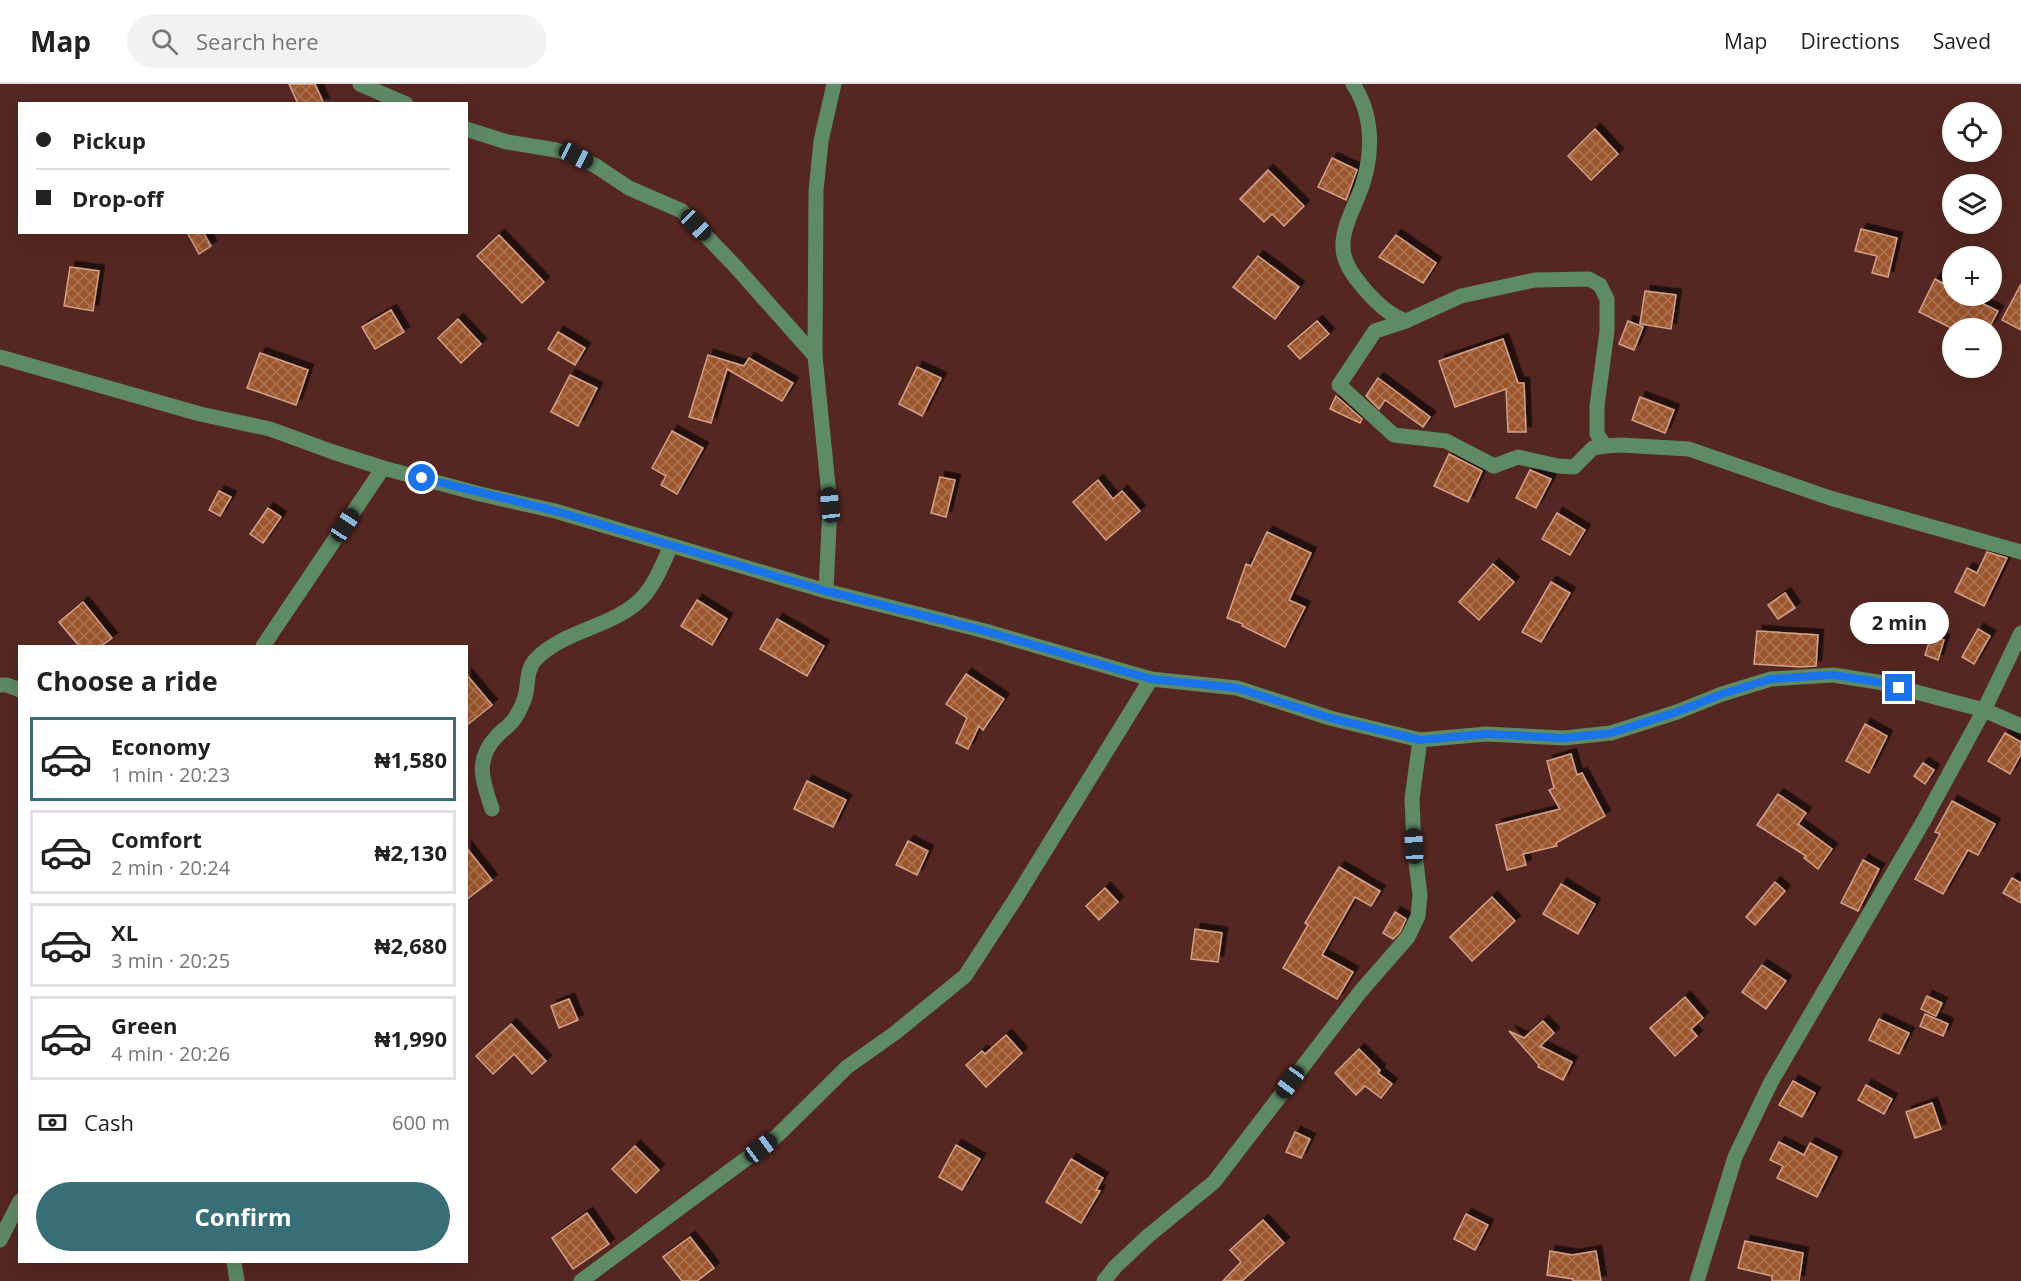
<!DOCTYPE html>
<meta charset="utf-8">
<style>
body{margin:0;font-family:"Open Sans",sans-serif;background:#f2f2f2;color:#222;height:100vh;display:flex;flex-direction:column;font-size:22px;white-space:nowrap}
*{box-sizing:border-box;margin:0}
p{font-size:20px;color:#767676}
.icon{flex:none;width:33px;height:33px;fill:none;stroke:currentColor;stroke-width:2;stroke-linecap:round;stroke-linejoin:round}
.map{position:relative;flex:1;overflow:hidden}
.sheet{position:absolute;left:18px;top:561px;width:450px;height:618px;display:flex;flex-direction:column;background:#fff;border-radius:0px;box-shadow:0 6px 24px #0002}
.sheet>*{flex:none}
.hud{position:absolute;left:18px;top:18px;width:450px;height:132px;border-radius:0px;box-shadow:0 6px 24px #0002;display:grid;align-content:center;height:132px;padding:0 18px;background:#fff}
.fabs{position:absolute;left:1942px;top:18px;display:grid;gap:12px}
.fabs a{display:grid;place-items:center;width:60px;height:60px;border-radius:50%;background:#fff;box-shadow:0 6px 24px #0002;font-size:30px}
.end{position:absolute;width:27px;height:27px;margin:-14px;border:8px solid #1a73e8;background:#fff;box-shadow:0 0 0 3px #fff}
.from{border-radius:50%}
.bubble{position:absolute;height:42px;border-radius:21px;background:#fff;box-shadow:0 6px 24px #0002;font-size:20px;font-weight:700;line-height:42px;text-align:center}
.car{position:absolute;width:18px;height:36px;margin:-18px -9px;border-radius:8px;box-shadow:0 0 4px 2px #0007;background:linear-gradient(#222 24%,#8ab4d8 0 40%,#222 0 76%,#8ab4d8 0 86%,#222 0)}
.hud b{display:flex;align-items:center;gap:21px;height:57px;font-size:22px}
.hud b+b{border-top:2px solid #e0e0e0}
.hud i{width:15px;height:15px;background:#222}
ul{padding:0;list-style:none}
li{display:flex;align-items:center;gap:18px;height:84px;margin:0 12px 9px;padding:0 6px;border:3px solid #e0e0e0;border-radius:0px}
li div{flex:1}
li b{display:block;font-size:22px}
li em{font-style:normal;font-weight:700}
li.current{border-color:#386e75}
li>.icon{width:54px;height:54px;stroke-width:1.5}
h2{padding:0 18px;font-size:27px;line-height:72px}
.pay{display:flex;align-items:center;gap:15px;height:66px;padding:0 18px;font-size:22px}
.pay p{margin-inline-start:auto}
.button{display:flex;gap:12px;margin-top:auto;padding:12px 18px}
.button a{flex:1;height:69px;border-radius:36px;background:#386e75;color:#fff;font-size:24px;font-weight:700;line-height:69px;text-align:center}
header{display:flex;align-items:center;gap:36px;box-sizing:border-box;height:84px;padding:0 30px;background:#fff;border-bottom:2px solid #e0e0e0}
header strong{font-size:28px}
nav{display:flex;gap:33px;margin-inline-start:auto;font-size:21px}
.search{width:420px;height:54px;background:#f2f2f2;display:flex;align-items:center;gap:15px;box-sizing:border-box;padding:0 21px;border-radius:33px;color:#767676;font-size:22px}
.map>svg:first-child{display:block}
.building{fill:url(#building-cross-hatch);stroke:#d3a188;stroke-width:1.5;filter:url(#shadow)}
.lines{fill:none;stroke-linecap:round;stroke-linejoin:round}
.minor{stroke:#5e8a64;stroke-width:15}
.route{stroke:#1a73e8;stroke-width:8}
</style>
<header>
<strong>Map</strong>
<div class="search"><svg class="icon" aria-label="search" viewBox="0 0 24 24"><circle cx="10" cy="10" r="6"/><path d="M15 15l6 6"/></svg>Search here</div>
<nav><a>Map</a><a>Directions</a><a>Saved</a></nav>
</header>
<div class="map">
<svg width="2021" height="1197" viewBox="0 0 2021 1197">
<defs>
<pattern id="building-cross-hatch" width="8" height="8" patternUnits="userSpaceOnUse" patternTransform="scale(1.5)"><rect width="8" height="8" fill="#9b562f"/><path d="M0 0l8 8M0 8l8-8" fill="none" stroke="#ae7555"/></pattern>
<filter id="shadow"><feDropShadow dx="5.5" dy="-5.5" stdDeviation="0" flood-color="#0009"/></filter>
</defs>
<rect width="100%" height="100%" fill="#552722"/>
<g class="building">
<polygon points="289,0 315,0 324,20 298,20"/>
<polygon points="1595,45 1618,70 1591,96 1568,72"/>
<polygon points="1332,74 1357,86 1346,116 1318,103"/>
<polygon points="1268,86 1304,122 1284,142 1272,130 1264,138 1240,115"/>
<polygon points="1861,145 1897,154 1888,193 1872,189 1877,172 1855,167"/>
<polygon points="187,148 203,148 211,162 199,170"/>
<polygon points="499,151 544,198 522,219 477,172"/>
<polygon points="1396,151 1436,179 1423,199 1379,173"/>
<polygon points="1258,172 1299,203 1275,235 1233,203"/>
<polygon points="70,183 99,187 93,227 64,222"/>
<polygon points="1935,195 1953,205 1953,212 1967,212 1998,227 1989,244 1953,245 1919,228"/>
<polygon points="2021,200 2021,246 2002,236"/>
<polygon points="1645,207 1676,211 1671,245 1640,240"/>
<polygon points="391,226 404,248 375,265 362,243"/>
<polygon points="458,235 481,260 461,279 438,254"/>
<polygon points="1317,237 1329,250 1300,275 1288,262"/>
<polygon points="1628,237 1643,243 1634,266 1619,260"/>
<polygon points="558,248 585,264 575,281 548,265"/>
<polygon points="1503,255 1518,299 1524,299 1526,348 1508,348 1506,305 1455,323 1439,277"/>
<polygon points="260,269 308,286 296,321 247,304"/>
<polygon points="708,271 744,282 749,274 793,299 782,317 727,285 711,339 689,333"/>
<polygon points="917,283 941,294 922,332 899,320"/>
<polygon points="570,291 597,304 578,342 551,328"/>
<polygon points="1378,294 1430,333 1423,343 1385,316 1379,325 1366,312"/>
<polygon points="1336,312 1362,335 1360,339 1330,325"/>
<polygon points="1640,313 1674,326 1665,349 1632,336"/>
<polygon points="672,347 703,364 677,410 661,401 666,392 652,384"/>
<polygon points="1449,370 1482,387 1468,418 1434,402"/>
<polygon points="1530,386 1551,395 1536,424 1516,414"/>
<polygon points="940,393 955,396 946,433 931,429"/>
<polygon points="1098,396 1113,415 1122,407 1140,427 1106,456 1073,418"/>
<polygon points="219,407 231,413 220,432 209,426"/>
<polygon points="268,424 281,433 263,459 250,450"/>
<polygon points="1557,429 1585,446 1570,471 1542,455"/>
<polygon points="1267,448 1311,469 1289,516 1305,523 1285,563 1242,542 1243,540 1227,534 1246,480 1251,482"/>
<polygon points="1987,468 2007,474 1984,522 1955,508 1967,484 1977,489"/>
<polygon points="1493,480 1514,498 1479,536 1459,518"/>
<polygon points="1551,498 1570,509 1541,558 1522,548"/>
<polygon points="1785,509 1795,524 1778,535 1768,521"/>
<polygon points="697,516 727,535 712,561 681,542"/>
<polygon points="83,518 112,554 101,562 79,562 59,538"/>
<polygon points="777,535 824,562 807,592 760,565"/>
<polygon points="1978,545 1990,552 1974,580 1962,573"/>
<polygon points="1757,547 1818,551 1816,582 1800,583 1754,580"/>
<polygon points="1931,552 1944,556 1938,576 1925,571"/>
<polygon points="466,590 492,621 466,642"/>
<polygon points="966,590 1004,615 983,646 979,642 968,665 956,659 967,634 946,620"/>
<polygon points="1865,640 1887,652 1869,689 1846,677"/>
<polygon points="2005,649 2021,658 2021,670 2010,690 1988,677"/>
<polygon points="1571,670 1577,691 1582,689 1605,732 1556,759 1557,762 1523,770 1526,781 1507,786 1496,741 1560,725 1549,706 1554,704 1547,677"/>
<polygon points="1923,679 1934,686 1925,700 1914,692"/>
<polygon points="807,697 846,716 833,743 794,725"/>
<polygon points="1778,710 1806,729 1798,740 1832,765 1818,785 1804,774 1806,772 1757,741"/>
<polygon points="1952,717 1995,740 1978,771 1968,766 1943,810 1915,795 1940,750 1935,748"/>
<polygon points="908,757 928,767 917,791 896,781"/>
<polygon points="466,763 492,796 466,816"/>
<polygon points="1863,776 1879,785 1858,827 1841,819"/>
<polygon points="1339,783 1380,807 1371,822 1355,813 1322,871 1353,888 1337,915 1283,884 1308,841 1305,839"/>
<polygon points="2012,794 2021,799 2021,819 2003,809"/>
<polygon points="1775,798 1785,807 1755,841 1746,833"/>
<polygon points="1561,800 1595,820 1578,850 1543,830"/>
<polygon points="1105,804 1118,818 1099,836 1086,822"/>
<polygon points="1492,813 1515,837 1472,877 1450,853"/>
<polygon points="1395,828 1406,835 1400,848 1393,855 1383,849"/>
<polygon points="1195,845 1222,849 1218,878 1191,875"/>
<polygon points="1762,881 1786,897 1766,925 1742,908"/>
<polygon points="1927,912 1942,919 1936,932 1921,925"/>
<polygon points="1685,913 1703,934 1691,945 1697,952 1675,972 1650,944"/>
<polygon points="569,915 578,936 559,944 551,922"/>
<polygon points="1925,930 1948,940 1943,952 1920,942"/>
<polygon points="1879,935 1909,949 1899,970 1869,956"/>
<polygon points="1543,937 1554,949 1540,962 1572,978 1563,996 1538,983 1539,981 1509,947 1524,954"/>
<polygon points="511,940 546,977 532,990 514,970 493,990 476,972"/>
<polygon points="1006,951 1022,969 986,1003 966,981 982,967 985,970"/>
<polygon points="1359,965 1380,986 1378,989 1392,1000 1381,1014 1365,1002 1356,1011 1335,989"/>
<polygon points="1793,997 1815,1009 1802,1033 1779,1021"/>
<polygon points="1866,1001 1892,1015 1884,1030 1858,1016"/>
<polygon points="1932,1019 1941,1045 1915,1054 1906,1028"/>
<polygon points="1295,1048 1310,1055 1301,1074 1286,1068"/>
<polygon points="1779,1058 1804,1071 1810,1059 1837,1073 1817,1113 1777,1094 1783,1082 1770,1076"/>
<polygon points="956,1061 980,1075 962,1106 939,1093"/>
<polygon points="635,1062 659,1086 636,1109 612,1085"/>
<polygon points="1071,1075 1103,1094 1096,1106 1100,1107 1081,1139 1046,1118"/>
<polygon points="587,1129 609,1160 573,1185 552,1154"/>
<polygon points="1466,1130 1488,1141 1475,1166 1454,1155"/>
<polygon points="1263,1136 1284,1159 1242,1197 1223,1197 1241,1178 1230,1166"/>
<polygon points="690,1153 714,1184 697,1197 682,1197 663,1173"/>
<polygon points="1745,1157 1803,1169 1799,1197 1772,1197 1772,1192 1738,1184"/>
<polygon points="1550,1167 1572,1171 1596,1167 1601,1197 1573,1197 1573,1195 1547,1191"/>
</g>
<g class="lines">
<g class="minor">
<polyline points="360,0 406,20"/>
<path d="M 1353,0 C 1376,35 1373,79 1357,115 C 1351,129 1342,148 1343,163 C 1343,180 1356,195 1366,207 C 1378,220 1389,231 1406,237 L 1461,212 L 1535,196 L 1589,195 L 1600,201 L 1607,215 L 1607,247 L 1597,322 L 1597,350 L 1605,362"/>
<polyline points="466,45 507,58 556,66 576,72 596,82 629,104 682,127 735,182 815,272"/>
<polyline points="1406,237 1375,247 1339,301 1394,351 1446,357 1494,382 1518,373 1558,382 1574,383 1593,364 1605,362 1621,361 1689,365 1830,414 2021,468"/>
<polyline points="0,273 200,330 270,345 333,368 383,384 480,410 555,427 826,507 985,547 1151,595 1237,604 1330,634 1420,656 1486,650 1564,654 1611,649 1677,628 1722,610 1771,595 1833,591 1878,598 1984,626 2021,642"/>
<polyline points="826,507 830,421 815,272 816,107 821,57 834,0"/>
<polyline points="263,562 383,384"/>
<polyline points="0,601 7,601 20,606"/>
<path d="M 492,725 C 483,698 474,677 496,653 C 502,646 510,642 515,634 C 520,626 524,619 526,609 C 528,597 527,584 536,575 C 565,545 613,544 642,514 C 655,500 663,479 671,462"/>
<polyline points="0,1156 20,1117"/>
<polyline points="234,1178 237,1197"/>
<polyline points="581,1197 777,1052 847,983 895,949 965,892 1014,817 1151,595"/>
<polyline points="1104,1197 1115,1183 1148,1152 1214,1098 1360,908 1408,853 1418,832 1420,811 1414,762 1412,715 1420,656"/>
<polyline points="1697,1197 1735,1073 1771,998 1923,738 1984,626 2021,549"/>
</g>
</g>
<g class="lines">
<polyline class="route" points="422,394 555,427 826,507 985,547 1151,595 1237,604 1330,634 1420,656 1486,650 1564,654 1611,649 1677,628 1722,610 1771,595 1833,591 1878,598 1899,604"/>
</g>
</svg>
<div class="fabs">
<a><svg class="icon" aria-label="locate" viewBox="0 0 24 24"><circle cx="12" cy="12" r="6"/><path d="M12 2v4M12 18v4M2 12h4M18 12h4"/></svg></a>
<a><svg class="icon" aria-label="layers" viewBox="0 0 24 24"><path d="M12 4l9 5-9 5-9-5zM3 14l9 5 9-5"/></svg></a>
<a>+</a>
<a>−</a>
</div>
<i class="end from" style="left:422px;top:394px"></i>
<i class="end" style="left:1899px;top:604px"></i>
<div class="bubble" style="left:1850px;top:518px;width:99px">2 min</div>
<i class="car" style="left:576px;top:72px;rotate:117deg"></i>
<i class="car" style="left:696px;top:141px;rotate:136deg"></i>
<i class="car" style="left:830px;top:421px;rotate:354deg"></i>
<i class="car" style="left:345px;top:441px;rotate:33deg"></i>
<i class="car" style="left:1414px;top:762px;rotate:357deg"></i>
<i class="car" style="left:1290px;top:998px;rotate:216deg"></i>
<i class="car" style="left:761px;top:1064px;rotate:53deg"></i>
<div class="hud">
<b><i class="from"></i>Pickup</b>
<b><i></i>Drop-off</b>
</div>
<section class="sheet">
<h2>Choose a ride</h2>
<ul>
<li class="current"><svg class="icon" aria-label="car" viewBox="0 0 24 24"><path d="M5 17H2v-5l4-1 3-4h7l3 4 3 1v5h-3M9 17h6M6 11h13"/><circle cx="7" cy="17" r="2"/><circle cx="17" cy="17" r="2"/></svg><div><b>Economy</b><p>1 min · 20:23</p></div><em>₦1,580</em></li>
<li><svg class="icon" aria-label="car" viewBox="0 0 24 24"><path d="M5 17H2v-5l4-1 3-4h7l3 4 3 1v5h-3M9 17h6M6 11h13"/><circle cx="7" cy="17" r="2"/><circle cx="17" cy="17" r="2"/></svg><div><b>Comfort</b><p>2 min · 20:24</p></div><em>₦2,130</em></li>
<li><svg class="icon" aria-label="car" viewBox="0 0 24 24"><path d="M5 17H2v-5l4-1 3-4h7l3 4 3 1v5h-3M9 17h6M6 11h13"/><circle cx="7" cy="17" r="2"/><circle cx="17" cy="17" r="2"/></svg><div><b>XL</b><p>3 min · 20:25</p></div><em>₦2,680</em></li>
<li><svg class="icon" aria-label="car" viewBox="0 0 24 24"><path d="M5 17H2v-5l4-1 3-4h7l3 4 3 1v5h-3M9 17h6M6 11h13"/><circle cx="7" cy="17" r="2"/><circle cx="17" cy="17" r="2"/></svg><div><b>Green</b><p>4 min · 20:26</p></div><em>₦1,990</em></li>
</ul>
<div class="pay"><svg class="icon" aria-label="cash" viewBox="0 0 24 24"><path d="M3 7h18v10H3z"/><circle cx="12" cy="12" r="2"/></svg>Cash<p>600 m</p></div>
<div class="button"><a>Confirm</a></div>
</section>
</div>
